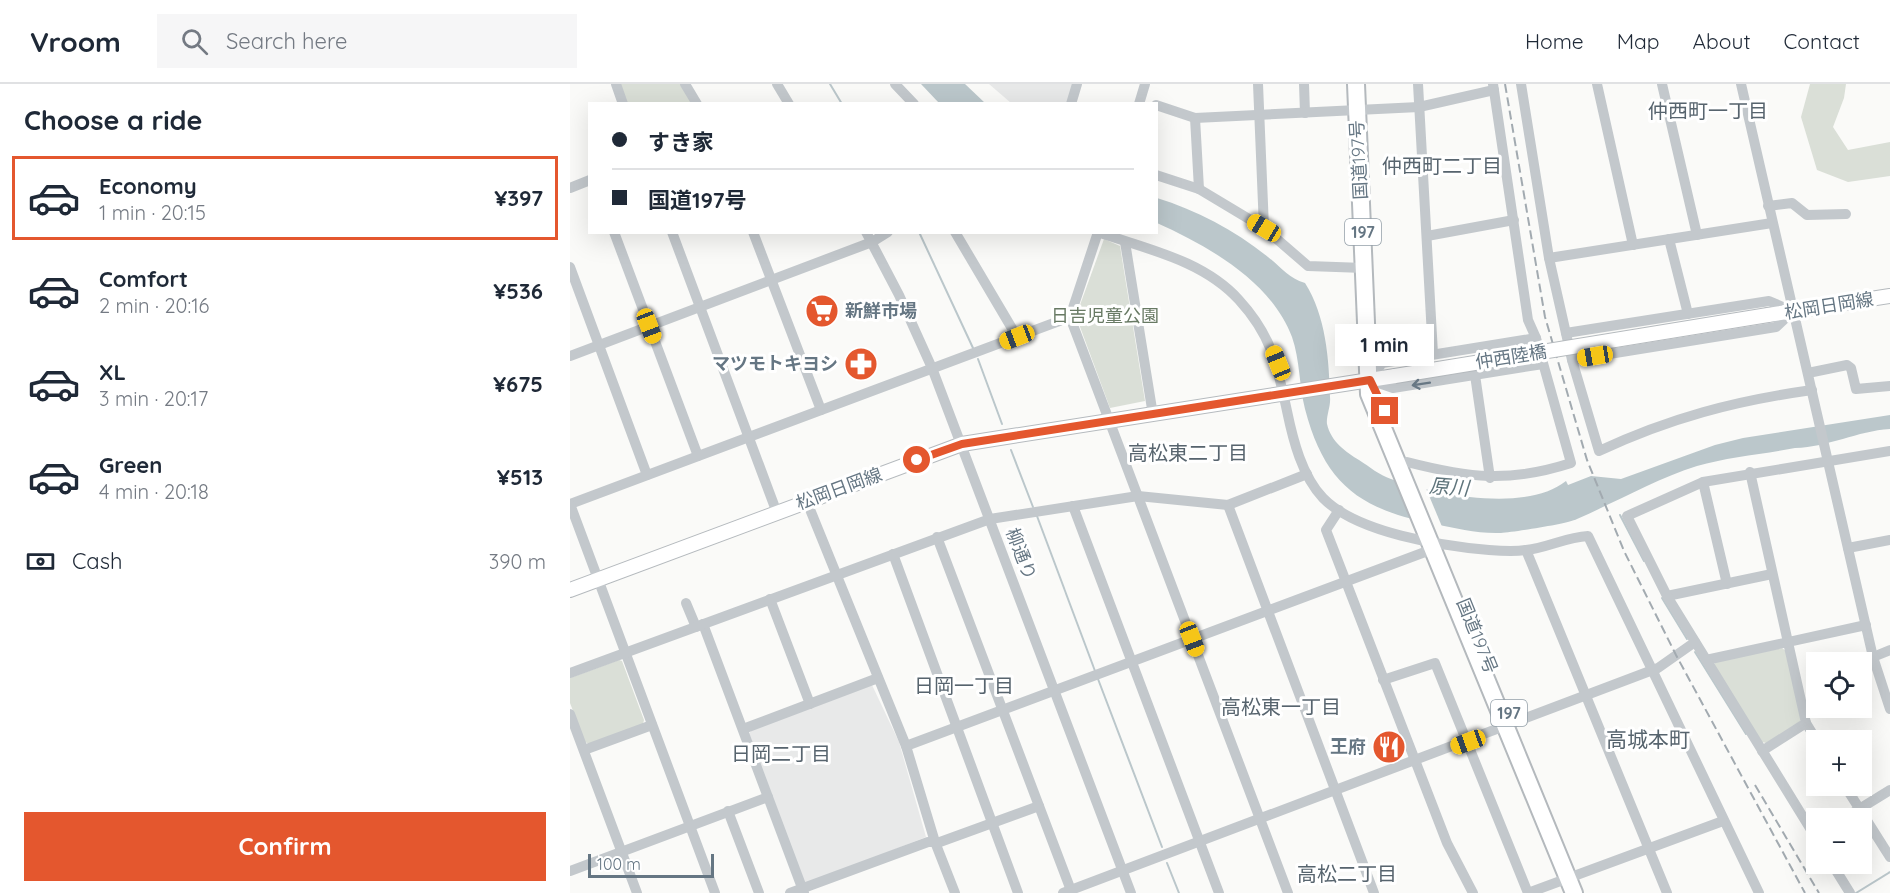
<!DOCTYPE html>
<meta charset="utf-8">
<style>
body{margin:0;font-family:Quicksand,"Noto Sans JP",sans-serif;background:#f6f6f7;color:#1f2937;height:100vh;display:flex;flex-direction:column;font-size:22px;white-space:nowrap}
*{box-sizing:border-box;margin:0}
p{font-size:20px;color:#747a83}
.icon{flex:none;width:33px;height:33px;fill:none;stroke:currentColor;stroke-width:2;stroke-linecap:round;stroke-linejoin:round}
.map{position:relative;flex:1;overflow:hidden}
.sheet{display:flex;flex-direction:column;background:#fff;width:570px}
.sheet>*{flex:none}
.banner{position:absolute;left:18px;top:18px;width:570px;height:132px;border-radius:0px;box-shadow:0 6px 24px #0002;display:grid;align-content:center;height:132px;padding:0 24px;background:#fff}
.tools{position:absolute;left:1236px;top:568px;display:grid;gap:12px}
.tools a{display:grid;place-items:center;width:66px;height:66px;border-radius:0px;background:#fff;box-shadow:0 6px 24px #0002;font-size:30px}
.scale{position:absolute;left:18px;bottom:15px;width:126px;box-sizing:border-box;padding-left:6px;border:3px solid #657683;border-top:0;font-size:16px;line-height:21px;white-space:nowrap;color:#657683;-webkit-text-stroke:4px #fff;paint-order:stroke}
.end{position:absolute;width:27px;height:27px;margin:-14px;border:8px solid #e4572e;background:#fff;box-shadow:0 0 0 3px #fff}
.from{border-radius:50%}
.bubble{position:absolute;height:42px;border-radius:0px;background:#fff;box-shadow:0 6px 24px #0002;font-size:20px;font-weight:700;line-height:42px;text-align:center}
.car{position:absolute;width:18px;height:36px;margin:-18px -9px;border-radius:8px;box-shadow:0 0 4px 2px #0007;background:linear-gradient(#f5c518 24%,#345 0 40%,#f5c518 0 76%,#345 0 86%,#f5c518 0)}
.banner b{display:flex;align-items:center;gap:21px;height:57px;font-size:22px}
.banner b+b{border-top:2px solid #e0e1e3}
.banner i{width:15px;height:15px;background:#1f2937}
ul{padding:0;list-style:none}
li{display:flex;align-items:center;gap:18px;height:84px;margin:0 12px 9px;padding:0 12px;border:3px solid transparent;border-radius:0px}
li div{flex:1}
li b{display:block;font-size:22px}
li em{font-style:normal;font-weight:700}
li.current{border-color:#e4572e}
li>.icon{width:54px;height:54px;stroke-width:1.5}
h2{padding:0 24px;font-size:27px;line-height:72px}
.pay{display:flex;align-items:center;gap:15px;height:66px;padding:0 24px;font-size:22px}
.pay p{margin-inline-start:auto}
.action{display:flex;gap:12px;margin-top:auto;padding:12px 24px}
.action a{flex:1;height:69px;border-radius:0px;background:#e4572e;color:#fff;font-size:24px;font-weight:700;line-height:69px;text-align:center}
header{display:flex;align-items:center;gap:36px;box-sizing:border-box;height:84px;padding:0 30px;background:#fff;border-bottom:2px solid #e0e1e3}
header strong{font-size:28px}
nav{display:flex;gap:33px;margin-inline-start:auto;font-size:21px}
.search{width:420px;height:54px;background:#f6f6f7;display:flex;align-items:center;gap:15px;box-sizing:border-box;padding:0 21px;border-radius:0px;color:#747a83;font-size:22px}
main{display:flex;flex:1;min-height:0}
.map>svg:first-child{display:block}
.built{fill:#e8e9e9}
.green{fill:#dadfd7}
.water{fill:#bbc7cb}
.pier{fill:#fafaf8}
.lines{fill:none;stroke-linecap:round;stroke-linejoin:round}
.stream{stroke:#bbc7cb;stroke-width:2}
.major-casing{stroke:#b5babe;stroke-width:16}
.highway-casing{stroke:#b4b9bd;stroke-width:20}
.minor{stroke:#c3c8cc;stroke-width:10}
.major{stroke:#fff;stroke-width:14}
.highway{stroke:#fff;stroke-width:16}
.rail{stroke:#a2aab0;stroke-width:2;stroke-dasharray:9 4.5;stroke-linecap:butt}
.major-bridge-casing{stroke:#b5babe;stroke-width:16;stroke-linecap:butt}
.major-bridge{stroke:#fff;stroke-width:14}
.oneway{stroke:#6a7a87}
.route{stroke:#e4572e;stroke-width:8}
.labels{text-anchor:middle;stroke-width:6;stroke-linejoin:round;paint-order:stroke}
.shield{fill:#fff;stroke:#939fa8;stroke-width:1.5}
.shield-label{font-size:16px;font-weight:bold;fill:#657683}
.street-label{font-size:18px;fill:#657683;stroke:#fff}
.poi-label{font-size:18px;font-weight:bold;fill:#657683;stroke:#fff;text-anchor:end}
.park-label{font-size:18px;fill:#687a64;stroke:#fff}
.neighbourhood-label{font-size:20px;fill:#57646e;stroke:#fff}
.water-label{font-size:20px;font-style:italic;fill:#60757c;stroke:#fff}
.quarter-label{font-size:21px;fill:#57646e;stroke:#fff}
</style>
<header>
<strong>Vroom</strong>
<div class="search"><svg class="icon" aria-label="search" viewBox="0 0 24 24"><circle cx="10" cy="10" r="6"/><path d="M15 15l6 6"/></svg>Search here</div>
<nav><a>Home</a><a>Map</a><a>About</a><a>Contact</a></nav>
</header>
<main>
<section class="sheet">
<h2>Choose a ride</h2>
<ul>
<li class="current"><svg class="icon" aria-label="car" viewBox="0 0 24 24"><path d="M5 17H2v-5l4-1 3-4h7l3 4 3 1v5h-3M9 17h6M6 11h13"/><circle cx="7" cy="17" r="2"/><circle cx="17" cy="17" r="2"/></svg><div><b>Economy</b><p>1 min · 20:15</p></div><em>¥397</em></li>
<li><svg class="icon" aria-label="car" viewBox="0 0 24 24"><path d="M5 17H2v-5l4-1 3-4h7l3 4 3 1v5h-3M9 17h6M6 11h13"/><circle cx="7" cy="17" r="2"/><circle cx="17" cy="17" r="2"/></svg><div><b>Comfort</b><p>2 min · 20:16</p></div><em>¥536</em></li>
<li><svg class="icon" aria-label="car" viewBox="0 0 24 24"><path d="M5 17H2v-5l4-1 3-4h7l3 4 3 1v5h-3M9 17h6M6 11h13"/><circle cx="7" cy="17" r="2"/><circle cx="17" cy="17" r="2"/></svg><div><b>XL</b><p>3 min · 20:17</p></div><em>¥675</em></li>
<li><svg class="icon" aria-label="car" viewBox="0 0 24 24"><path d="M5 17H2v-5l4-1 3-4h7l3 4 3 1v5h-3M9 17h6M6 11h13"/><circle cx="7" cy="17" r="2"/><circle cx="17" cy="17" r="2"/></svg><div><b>Green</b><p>4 min · 20:18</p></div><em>¥513</em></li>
</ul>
<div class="pay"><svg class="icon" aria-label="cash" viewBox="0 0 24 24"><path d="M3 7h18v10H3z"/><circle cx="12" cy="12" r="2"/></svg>Cash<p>390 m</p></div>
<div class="action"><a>Confirm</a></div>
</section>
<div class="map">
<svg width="1320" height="809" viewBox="0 0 1320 809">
<rect width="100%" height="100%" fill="#fafaf8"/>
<g class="built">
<polygon points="419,0 503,0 497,20 441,19"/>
<polygon points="302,601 329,658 356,753 237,800 233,798 179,649 182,646"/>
</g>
<g class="green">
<polygon points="50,0 111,0 123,19 57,19"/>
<polygon points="1240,0 1276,0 1274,14 1263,43 1278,66 1320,58 1320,92 1278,98 1247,86 1231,33"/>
<polygon points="534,155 550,162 575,317 540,324 506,232"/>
<polygon points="1212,564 1216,567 1231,635 1229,639 1196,659 1192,658 1144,581 1145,578"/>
<polygon points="49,576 52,577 74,636 73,640 19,660 15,658 0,619 0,594"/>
</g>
<g class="water">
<polygon points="351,0 395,0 415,19 369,19"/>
<path d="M 587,114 C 626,126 666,147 698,173 C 712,184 718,194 735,199 C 756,232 759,275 760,313 C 761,322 756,332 757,340 C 761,358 776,368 789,376 C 800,383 809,391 821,395 C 866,411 956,429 996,397 L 998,401 L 1021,392 L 1051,395 L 1145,361 L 1173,354 L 1320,331 L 1320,345 C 1287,347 1259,363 1225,364 C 1194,370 1157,373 1127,382 C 1086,395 1046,418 1007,435 C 997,440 944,448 931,449 C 908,450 886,444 864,440 C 790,425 755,401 735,325 C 729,302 730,276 722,253 C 701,197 638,162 587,139 Z"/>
</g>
<polygon class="pier" points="824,393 855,402 873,445 843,439"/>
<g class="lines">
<g class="stream">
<polyline points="260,0 272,20"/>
<polyline points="349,148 403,264"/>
<polyline points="408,275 432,340"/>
<polyline points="441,366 463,423"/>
<polyline points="1050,431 1074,477"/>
<polyline points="467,432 525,587"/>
<polyline points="1092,514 1117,555"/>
<polyline points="1125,568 1176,650"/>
<polyline points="528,595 592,763"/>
<polyline points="1242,757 1246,764"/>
<polyline points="597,779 609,809"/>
<polyline points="1286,809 1320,788"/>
</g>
<defs>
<g id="major">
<polyline points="1198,231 1320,212"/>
<polyline points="0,506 392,360 825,292"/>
</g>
<polyline id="highway" points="786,0 799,310 1004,809"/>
</defs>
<use href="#major" class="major-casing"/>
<use href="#highway" class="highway-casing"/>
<g class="minor">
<polyline points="46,0 53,20"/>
<polyline points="115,0 127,20"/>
<polyline points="207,0 219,20"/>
<polyline points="325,0 344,20"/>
<polyline points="688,0 694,144"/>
<polyline points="734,0 735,29"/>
<polyline points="848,0 863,270"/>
<path d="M 951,0 L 979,174 L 1002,276 L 1029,367 C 1100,334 1164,317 1242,306"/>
<polyline points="1027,0 1063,161"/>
<polyline points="1092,0 1127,151"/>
<polyline points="1171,0 1303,573 1320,625"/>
<polyline points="501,20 507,0"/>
<polyline points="569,20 575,0"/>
<polyline points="586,21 625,34 849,23 924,6"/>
<polyline points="625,34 629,105"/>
<polyline points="586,91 629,105 694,144 738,182 794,184"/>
<polyline points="0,104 20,96"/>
<polyline points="1198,122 1222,119 1237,131 1276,130"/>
<polyline points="44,148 128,372"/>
<polyline points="102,148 207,429"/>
<polyline points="183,148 251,326"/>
<polyline points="296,148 329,211 362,284 561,809"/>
<polyline points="385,148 447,253"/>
<path d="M 528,148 C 576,165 633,176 669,216 C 702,252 707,281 717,327 C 723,356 732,392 753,414 C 787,449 872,462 919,466 C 931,467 944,468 956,466 C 977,464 996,453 1018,452 L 1189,809"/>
<polyline points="528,148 500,233 718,809"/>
<polyline points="857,152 944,136"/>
<polyline points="1099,155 1118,230"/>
<polyline points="555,158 583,331"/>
<polyline points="979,174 1202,139"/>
<polyline points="0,183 77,391"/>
<polyline points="996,249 1199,217 1222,227"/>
<polyline points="966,254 812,279 800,296 823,304 973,280"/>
<polyline points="0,272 302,158 318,148"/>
<polyline points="1002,276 1206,243 1223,227"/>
<polyline points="1238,289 1277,281 1281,284 1286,305 1320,302"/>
<polyline points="905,291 920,394"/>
<path d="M 837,378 C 899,394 939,399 1001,379 L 966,254 L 958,236 L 923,0"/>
<polyline points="1180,388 1236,639 1247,657"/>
<polyline points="1133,398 1157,500"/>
<polyline points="237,418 336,662 365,758 385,809"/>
<polyline points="0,420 500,233"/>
<polyline points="0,420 145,809"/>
<polyline points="658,421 804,809"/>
<polyline points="503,422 649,809"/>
<polyline points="769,426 756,446 877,759 903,809"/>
<polyline points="367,453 502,809"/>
<polyline points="1278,464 1320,456"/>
<polyline points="956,466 1097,809"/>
<polyline points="323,470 448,809"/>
<polyline points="1097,512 1202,490"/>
<polyline points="200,515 240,620"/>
<polyline points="116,519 126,543"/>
<polyline points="133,540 234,809"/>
<polyline points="1303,573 1320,566"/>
<polyline points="1136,576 1296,541"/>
<polyline points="0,589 420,435 568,412 658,421 737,390"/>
<polyline points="813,596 865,579 958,809"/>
<polyline points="0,630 67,809"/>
<polyline points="173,645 308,594"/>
<polyline points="336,662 863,465"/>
<polyline points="14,666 82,641"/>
<polyline points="1192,667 1236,639"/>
<polyline points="1275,702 1320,773"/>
<polyline points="158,727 189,809"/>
<polyline points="1273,735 1320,706"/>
<polyline points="1246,754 1097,512 1057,432 1133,398 1320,367"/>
<polyline points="1262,780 1280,809"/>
<polyline points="0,787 198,713"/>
<polyline points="220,809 358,758 370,758 469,722"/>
<polyline points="493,809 1088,584 1125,558"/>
<polyline points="958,809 1153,737"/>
</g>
<use href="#major" class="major"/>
<use href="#highway" class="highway"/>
<g class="rail">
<polyline points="935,0 975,233 1017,376 1054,467 1106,571 1235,809"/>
<polyline points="1185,701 1249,809"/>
</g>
<defs>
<polyline id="major-bridge" points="825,292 1198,231"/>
</defs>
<use href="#major-bridge" class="major-bridge-casing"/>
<use href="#major-bridge" class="major-bridge"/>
</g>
<defs><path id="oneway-shaft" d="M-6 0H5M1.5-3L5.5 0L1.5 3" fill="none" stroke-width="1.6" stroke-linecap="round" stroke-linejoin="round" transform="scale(1.5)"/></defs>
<use class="oneway" href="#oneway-shaft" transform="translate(851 300) rotate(171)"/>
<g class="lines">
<polyline class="route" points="347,376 392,360 800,296 815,327"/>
</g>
<defs>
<symbol id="supermarket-disc" viewBox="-11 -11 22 22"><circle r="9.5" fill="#e4572e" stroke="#fff"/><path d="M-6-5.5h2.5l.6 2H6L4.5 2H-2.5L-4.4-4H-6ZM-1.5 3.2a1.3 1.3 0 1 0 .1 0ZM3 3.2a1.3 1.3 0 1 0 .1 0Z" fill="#fff"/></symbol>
<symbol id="pharmacy-disc" viewBox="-11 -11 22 22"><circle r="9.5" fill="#e4572e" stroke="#fff"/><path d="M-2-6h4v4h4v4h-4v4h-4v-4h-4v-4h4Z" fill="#fff"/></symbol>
<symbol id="restaurant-disc" viewBox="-11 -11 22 22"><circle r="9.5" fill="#e4572e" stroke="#fff"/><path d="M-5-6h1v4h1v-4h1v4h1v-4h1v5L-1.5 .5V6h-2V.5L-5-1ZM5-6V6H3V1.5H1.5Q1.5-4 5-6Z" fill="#fff"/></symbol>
</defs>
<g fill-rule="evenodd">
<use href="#supermarket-disc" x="233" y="208" width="38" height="38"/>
<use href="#pharmacy-disc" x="272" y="261" width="38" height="38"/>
<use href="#restaurant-disc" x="800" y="644" width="38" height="38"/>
</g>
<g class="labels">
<g class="shield">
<rect x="775" y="135" width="36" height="26" rx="4.5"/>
<rect x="921" y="616" width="36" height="26" rx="4.5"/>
</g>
<g class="shield-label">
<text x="793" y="154">197</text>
<text x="939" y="635">197</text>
</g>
<g class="street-label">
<text transform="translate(789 76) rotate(-93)" y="6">国道197号</text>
<text transform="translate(1259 222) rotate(-9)" y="6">松岡日岡線</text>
<text transform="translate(941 273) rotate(-9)" y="6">仲西陸橋</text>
<text transform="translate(269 405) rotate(-20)" y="6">松岡日岡線</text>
<text transform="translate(451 470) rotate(69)" y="6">柳通り</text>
<text transform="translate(907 552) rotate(68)" y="6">国道197号</text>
</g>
<g class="poi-label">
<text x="275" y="233" text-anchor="start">新鮮市場</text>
<text x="268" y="286">マツモトキヨシ</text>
<text x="796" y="669">王府</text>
</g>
<g class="park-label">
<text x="535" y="238">日吉児童公園</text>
</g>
<g class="neighbourhood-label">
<text x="1138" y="34">仲西町一丁目</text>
<text x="872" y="89">仲西町二丁目</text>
<text x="618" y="376">高松東二丁目</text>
<text x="394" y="609">日岡一丁目</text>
<text x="711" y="630">高松東一丁目</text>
<text x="211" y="677">日岡二丁目</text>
<text x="777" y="797">高松二丁目</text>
</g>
<g class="water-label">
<text transform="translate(879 403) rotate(4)" y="7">原川</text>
</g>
<g class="quarter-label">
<text x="1078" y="663">高城本町</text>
</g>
</g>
</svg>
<div class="tools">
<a><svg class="icon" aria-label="locate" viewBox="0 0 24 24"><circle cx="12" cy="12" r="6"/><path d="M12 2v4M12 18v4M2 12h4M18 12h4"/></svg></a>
<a>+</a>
<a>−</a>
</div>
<div class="scale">100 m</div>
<i class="end from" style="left:347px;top:376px"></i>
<i class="end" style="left:815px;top:327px"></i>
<div class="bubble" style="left:765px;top:240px;width:99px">1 min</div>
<i class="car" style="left:694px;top:144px;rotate:301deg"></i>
<i class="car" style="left:79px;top:242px;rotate:159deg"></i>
<i class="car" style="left:447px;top:253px;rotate:249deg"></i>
<i class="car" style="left:1025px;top:272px;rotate:261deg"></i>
<i class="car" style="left:708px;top:279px;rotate:338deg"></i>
<i class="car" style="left:622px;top:555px;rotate:159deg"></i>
<i class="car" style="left:898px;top:658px;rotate:250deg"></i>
<div class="banner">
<b><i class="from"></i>すき家</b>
<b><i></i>国道197号</b>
</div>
</div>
</main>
